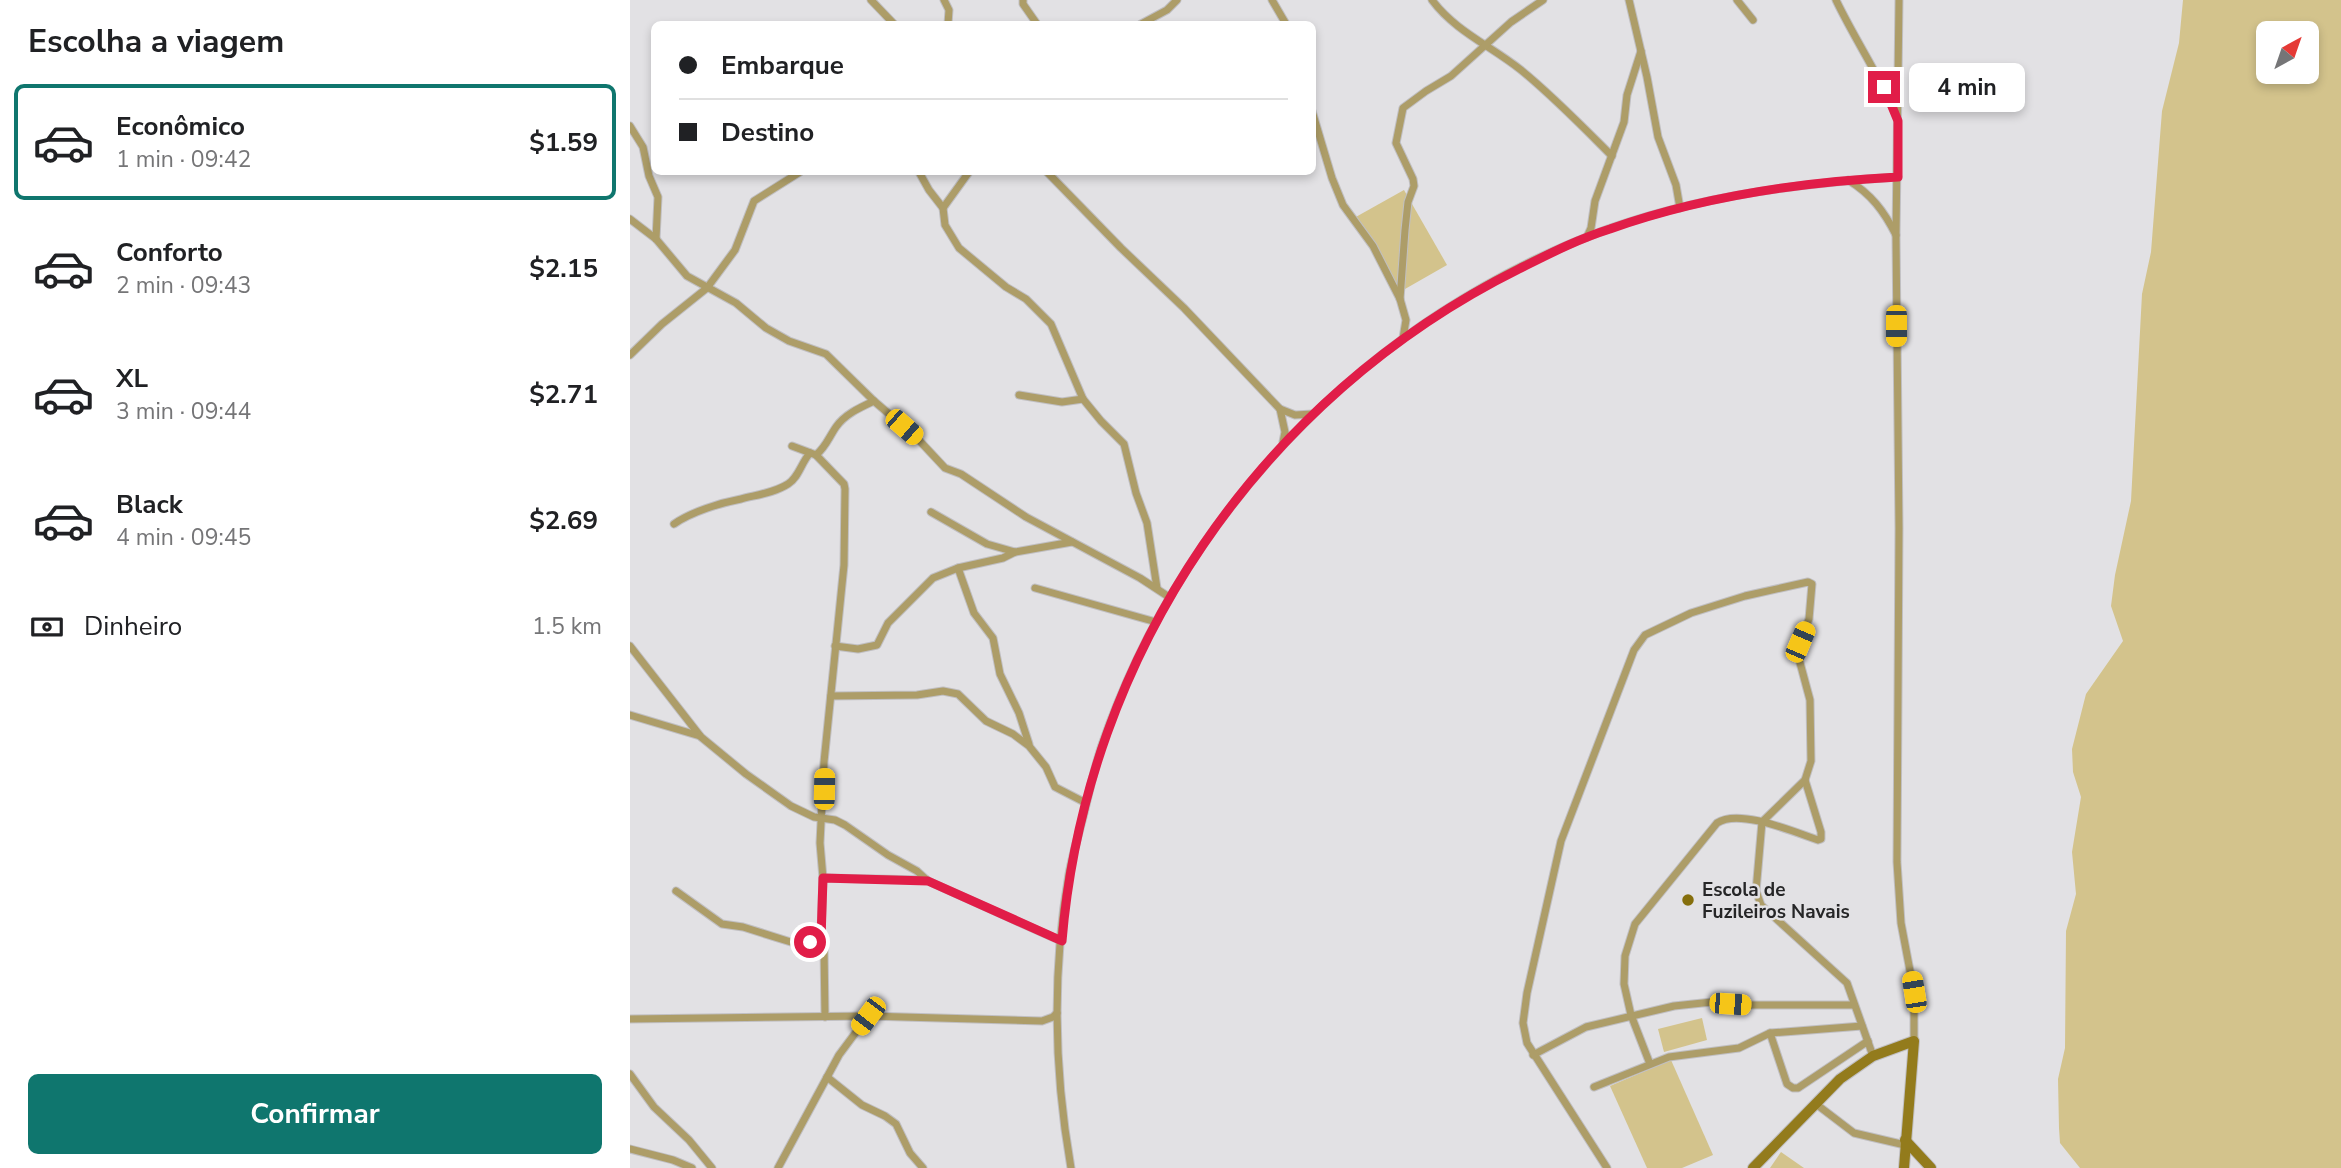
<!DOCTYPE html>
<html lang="pt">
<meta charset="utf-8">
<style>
body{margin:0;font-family:"Nunito Sans",sans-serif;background:#f6f6f6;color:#202124;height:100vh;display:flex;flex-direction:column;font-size:26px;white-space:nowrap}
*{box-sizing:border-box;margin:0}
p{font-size:23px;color:#757577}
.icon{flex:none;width:38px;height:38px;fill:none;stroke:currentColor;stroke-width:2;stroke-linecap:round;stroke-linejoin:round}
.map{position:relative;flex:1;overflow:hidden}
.sheet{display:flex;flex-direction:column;background:#fff;width:630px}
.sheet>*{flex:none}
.hud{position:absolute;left:21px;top:21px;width:665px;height:154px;border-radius:10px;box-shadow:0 4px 10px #0003;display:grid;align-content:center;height:154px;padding:0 28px;background:#fff}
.needle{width:46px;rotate:40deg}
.controls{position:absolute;left:1626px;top:21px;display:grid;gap:14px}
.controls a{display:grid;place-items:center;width:63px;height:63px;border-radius:10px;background:#fff;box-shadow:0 4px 10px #0003;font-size:35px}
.end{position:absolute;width:32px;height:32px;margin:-16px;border:9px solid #e11d48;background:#fff;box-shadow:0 0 0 4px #fff}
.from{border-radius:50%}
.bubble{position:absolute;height:49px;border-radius:10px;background:#fff;box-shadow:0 4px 10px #0003;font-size:23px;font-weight:700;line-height:49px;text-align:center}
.car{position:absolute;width:21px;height:42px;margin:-21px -10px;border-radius:9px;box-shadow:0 0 5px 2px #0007;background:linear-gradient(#f5c518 24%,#345 0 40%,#f5c518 0 76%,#345 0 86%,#f5c518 0)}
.hud b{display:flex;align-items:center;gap:24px;height:66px;font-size:26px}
.hud b+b{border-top:2px solid #e0e0e0}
.hud i{width:18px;height:18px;background:#202124}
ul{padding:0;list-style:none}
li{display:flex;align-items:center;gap:21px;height:116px;margin:0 14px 10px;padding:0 14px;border:4px solid transparent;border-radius:10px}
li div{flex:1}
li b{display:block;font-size:26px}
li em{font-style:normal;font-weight:700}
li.selected{border-color:#0f766e}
li>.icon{width:63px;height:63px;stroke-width:1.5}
h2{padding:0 28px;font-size:32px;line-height:84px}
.pay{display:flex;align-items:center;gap:18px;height:77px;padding:0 28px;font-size:26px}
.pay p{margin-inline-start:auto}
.cta{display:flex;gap:14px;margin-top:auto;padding:14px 28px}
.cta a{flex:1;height:80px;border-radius:10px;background:#0f766e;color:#fff;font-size:28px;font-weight:700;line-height:80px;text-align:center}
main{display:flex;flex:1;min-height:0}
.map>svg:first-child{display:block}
.green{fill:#d3c38c;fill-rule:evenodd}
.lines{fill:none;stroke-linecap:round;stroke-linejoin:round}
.street-casing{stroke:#c0bfc2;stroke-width:9}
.secondary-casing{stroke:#c0bfc2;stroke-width:12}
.street{stroke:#ad9d68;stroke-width:7}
.secondary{stroke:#937b1c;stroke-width:10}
.route{stroke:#e11d48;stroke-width:9}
.poi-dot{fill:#856e0c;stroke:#e2e1e4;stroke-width:2.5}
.labels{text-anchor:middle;stroke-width:5;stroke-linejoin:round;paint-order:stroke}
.poi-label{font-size:19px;font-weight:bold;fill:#262627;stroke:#e2e1e4;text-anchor:start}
</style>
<main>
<section class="sheet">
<h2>Escolha a viagem</h2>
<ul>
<li class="selected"><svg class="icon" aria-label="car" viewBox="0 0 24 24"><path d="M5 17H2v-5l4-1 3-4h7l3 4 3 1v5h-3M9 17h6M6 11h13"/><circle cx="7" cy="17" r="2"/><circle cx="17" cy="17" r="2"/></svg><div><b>Econômico</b><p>1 min · 09:42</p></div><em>$1.59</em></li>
<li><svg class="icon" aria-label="car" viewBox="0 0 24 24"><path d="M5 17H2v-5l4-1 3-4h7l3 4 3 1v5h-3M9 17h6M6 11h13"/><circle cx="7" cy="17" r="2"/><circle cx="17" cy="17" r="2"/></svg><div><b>Conforto</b><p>2 min · 09:43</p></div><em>$2.15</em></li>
<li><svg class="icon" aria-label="car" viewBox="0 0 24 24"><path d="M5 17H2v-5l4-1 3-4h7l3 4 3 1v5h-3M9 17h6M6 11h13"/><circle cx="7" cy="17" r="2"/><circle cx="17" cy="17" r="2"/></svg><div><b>XL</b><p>3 min · 09:44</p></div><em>$2.71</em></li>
<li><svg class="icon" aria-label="car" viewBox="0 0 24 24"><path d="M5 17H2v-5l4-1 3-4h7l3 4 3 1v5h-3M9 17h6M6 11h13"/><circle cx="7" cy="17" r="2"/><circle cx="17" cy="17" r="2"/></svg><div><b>Black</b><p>4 min · 09:45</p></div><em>$2.69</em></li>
</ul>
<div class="pay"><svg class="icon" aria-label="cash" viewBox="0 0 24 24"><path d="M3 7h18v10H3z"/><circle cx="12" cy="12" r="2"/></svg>Dinheiro<p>1.5 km</p></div>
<div class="cta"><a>Confirmar</a></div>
</section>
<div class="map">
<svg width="1711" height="1168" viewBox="0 0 1711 1168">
<rect width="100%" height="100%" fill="#e2e1e4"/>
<g class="green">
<path d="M 1553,0 L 1711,0 L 1711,1168 L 1450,1168 L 1430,1143 L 1429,1128 L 1428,1079 L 1435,1048 L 1436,931 L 1446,894 L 1442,852 L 1451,797 L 1443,772 L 1442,749 L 1456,694 L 1493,641 L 1481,606 L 1485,575 L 1501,501 L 1512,294 L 1521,252 L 1532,111 L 1549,43 ZM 1676,33 L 1676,72 L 1638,72 L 1638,33 Z"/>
<polygon points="774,190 817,265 768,293 724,218"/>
<polygon points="1072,1018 1077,1040 1034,1052 1028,1029"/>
<polygon points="1041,1060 1083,1155 1052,1168 1017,1168 980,1086"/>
<polygon points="1151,1152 1174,1168 1140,1168"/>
</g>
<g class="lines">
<defs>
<g id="street">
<polyline points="241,0 264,24"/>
<polyline points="314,0 319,10 318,24"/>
<polyline points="393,0 393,4 407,24"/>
<polyline points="642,0 656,24"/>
<path d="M 802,0 C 825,31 861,46 891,70 C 923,96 952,126 982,156"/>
<polyline points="999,0 1017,77 1028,137 1046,185 1050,208"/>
<polyline points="1107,0 1123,20"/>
<path d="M 1206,0 C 1225,40 1250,76 1267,117"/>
<polyline points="1269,0 1266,236 1269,528 1267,862 1271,923 1284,992 1284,1041"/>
<polyline points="511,24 537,10 547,0"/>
<polyline points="682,111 702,178 713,205 743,246 770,299 776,320 773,338"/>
<polyline points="0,126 13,147 19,176 28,197 26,239"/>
<polyline points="289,172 299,190 313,208 315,225 329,248 376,287 396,299 421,324 453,399 471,421 494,444 506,493 517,523 527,588"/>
<polyline points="417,172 491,248 554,308 650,409 655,432 653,442"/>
<path d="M 1218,180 C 1241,194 1254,211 1266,235"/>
<polyline points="313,208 339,172"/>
<polyline points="0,219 26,239 57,276 106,303 136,328 159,341 196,354 244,401 286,437 315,468 331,474 396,517 510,578 539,597"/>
<polyline points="957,237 961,228 965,201 994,122 997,95 1011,51"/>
<polyline points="770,299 775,230 778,202 784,186 783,179 766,143 773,108 796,91 821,76 881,22 913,0"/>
<polyline points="0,355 32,324 77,288 105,250 124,201 170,172"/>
<polyline points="389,395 432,402 453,399"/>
<polyline points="650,409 665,415 683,414"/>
<polyline points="162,446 186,455 214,484 215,489 214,565 194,762 190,843 193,878 191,932 194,947 195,1017"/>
<path d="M 186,455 C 196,447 199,437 206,427 C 215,414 231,407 244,401"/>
<polyline points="301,512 357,544 385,552"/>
<path d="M 44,524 C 61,512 90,503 111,499 C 126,495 144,493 158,484 C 169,477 171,463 180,453"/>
<polyline points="328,568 344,613 363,638 370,674 389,713 399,744"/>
<polyline points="405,588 526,622"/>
<polyline points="0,646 71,737 116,774 161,806 184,817 205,820 215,825 258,855 287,871 298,881 431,941"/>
<polyline points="205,646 228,649 247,645 258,623 303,578 328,568 373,558 385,552 442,542"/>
<polyline points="201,696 287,695 313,691 328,694 356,721 383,734 399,746 416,767 425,787 456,803"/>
<polyline points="0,715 70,736"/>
<polyline points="193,878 297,880"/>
<polyline points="46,891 92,924 113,927 164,943 191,939"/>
<polyline points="0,1019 238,1016 412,1021 423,1017 427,1013"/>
<polyline points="1140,1033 1157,1084 1163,1088 1168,1088 1238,1041"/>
<polyline points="903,1055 956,1027 1044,1006 1082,1002 1117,1005 1224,1005"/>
<path d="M 1020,1064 L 1001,1015 L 994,984 L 995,956 L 1005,924 L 1087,823 C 1109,808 1164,832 1188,840 L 1191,839 L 1191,832 L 1175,780"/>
<polyline points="0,1074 24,1107 59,1140 82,1168"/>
<polyline points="197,1077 232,1105 255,1116 266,1124 280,1153 293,1168"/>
<polyline points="964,1087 1039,1057 1109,1048 1140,1033 1232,1026"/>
<polyline points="1186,1104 1224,1133 1275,1145"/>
<polyline points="0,1149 43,1160 62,1168"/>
<polyline points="148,1168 209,1055 238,1016"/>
<path d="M 441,1168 C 424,1071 422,971 439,874 C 443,852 450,830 455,809 C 460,788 465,766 472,745 C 553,509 743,314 978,229 C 1071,196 1170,183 1268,177"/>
<polyline points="977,1168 897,1043 893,1023 897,993 931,841 1004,650 1015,635 1061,613 1115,596 1178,582 1182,584 1179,619 1170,641 1169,659 1180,700 1181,761 1175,780 1132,822 1126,891 1131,905 1217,983 1243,1056"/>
</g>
<g id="secondary">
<polyline points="1275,1140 1301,1168"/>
<polyline points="1123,1168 1210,1079 1243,1056 1284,1041 1274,1168"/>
</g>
</defs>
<use href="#street" class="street-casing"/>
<use href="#secondary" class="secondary-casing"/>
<use href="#street" class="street"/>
<use href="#secondary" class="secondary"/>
</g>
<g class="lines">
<path class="route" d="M 180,942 L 191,939 L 193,878 L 298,881 L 432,941 C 456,654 631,397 889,269 C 919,254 948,239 980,229 C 1073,196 1170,182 1268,177 L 1268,121 L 1254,87"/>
</g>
<circle class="poi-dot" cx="1058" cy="900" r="7"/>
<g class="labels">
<g class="poi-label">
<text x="1072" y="896">Escola de<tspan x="1072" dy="22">Fuzileiros Navais</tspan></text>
</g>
</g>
</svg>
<div class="controls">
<a><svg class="needle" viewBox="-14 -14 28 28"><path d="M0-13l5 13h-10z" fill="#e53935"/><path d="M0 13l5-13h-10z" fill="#757577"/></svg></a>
</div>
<i class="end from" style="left:180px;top:942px"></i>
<i class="end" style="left:1254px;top:87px"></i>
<div class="bubble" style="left:1279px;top:63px;width:116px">4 min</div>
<i class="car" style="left:1266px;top:326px;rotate:180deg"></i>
<i class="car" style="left:274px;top:427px;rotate:131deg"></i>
<i class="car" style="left:1170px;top:642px;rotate:23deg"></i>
<i class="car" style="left:194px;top:789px;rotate:1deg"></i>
<i class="car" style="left:1284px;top:992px;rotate:351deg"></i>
<i class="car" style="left:1100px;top:1004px;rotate:94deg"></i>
<i class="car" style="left:238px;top:1016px;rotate:217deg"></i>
<div class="hud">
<b><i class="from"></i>Embarque</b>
<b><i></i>Destino</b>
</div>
</div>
</main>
